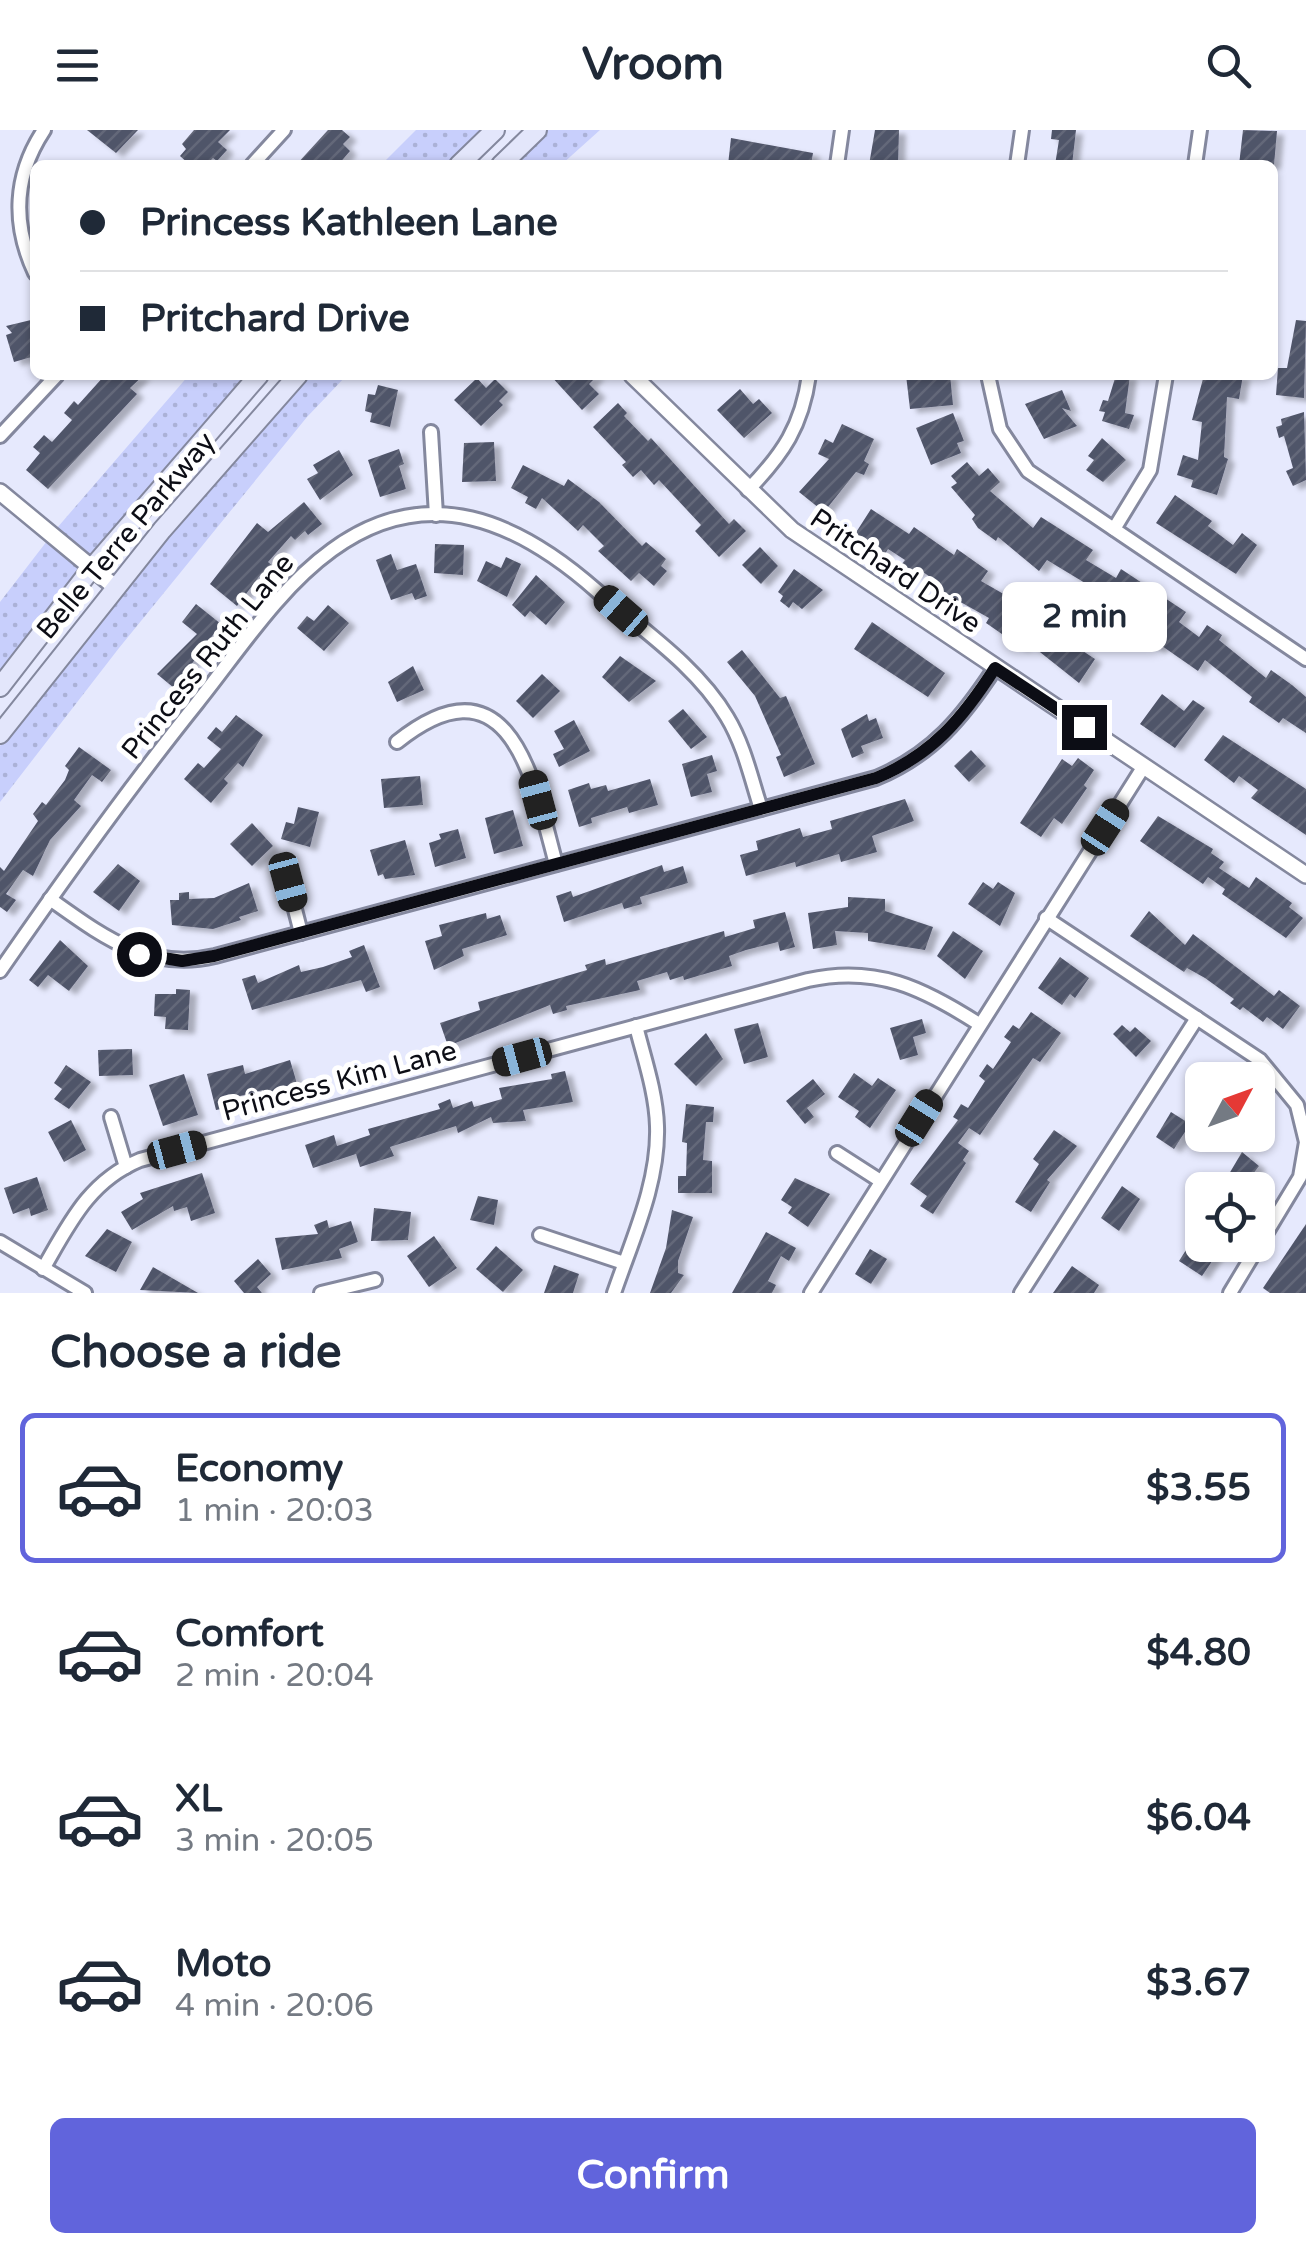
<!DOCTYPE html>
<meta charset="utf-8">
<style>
body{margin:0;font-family:"Varela Round",sans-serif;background:#f6f6f7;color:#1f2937;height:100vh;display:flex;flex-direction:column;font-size:38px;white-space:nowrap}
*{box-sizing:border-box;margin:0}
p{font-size:32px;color:#747a83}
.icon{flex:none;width:55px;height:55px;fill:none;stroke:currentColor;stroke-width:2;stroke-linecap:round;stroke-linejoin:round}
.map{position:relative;height:1163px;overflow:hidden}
.sheet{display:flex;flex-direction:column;background:#fff;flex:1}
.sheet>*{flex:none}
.hud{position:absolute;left:30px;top:30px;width:1248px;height:220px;border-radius:15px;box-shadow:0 2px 8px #0004;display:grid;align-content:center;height:220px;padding:0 50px;background:#fff}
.needle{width:65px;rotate:49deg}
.fabs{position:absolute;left:1185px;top:932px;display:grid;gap:20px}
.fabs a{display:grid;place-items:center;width:90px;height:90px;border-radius:15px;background:#fff;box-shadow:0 2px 8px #0004;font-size:50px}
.end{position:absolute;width:45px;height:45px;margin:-22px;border:12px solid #0c0d15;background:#fff;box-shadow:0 0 0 5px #fff}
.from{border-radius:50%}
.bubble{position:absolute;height:70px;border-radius:15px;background:#fff;box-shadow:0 2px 8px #0004;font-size:32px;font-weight:700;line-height:70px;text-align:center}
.car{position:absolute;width:30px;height:60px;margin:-30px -15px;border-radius:12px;box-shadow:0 0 8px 2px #0007;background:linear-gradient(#222 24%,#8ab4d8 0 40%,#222 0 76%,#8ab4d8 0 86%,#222 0)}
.hud b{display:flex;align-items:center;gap:35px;height:95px;font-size:38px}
.hud b+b{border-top:2px solid #e0e1e3}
.hud i{width:25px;height:25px;background:#1f2937}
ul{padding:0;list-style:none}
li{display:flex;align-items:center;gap:30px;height:150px;margin:0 20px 15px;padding:0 30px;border:5px solid transparent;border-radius:15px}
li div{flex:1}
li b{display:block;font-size:38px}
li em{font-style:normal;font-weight:700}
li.current{border-color:#6164dc}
li>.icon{width:90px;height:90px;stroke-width:1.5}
h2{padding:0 50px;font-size:45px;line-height:120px}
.primary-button{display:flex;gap:20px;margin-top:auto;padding:20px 50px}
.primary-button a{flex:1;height:115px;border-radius:15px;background:#6164dc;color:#fff;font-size:40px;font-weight:700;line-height:115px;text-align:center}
header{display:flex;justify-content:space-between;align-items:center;height:130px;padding:0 50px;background:#fff;font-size:45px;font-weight:700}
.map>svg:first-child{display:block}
.grass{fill:url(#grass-dots)}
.building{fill:url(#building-hatch);filter:url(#shadow)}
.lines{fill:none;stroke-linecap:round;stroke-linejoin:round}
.minor-casing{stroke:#84889e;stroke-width:18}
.tertiary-casing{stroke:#84889e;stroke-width:20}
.secondary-casing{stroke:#84889e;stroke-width:22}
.minor{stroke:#fff;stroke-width:12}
.tertiary{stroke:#fff;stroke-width:15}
.secondary{stroke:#e3e6fb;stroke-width:18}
.route{stroke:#0c0d15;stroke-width:12}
.labels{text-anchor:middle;stroke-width:10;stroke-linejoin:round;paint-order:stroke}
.street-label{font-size:28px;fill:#0c0d15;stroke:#fff}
</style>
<header><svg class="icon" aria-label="menu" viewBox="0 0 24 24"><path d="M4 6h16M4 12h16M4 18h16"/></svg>Vroom<svg class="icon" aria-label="search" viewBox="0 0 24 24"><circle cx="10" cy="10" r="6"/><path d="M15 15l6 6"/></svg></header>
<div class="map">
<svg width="1306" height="1163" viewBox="0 0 1306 1163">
<defs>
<pattern id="grass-dots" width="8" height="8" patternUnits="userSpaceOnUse" patternTransform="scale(2.5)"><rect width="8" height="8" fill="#c8cffc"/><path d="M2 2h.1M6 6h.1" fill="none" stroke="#abb1d7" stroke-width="1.8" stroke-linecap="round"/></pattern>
<pattern id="building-hatch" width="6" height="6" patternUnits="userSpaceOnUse" patternTransform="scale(2.5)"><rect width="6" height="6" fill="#505469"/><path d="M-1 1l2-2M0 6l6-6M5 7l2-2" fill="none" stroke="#646879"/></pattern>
<filter id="shadow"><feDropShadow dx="7" dy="4" stdDeviation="2.5" flood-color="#0004"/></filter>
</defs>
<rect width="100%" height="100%" fill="#e6e9fd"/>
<g class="grass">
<polygon points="416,0 484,0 448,35 381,35"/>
<polygon points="546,0 600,0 561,35 510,35"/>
<polygon points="189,245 248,245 110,404 0,545 0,472 57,398"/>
<polygon points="306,245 347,245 307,287 119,518 0,672 0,616 138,439"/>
</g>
<g class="building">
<polygon points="87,0 138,0 116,23"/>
<polygon points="194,0 230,0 218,12 227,20 217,31 213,28 206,35 190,35 180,26 186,19 182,14"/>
<polygon points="328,0 342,0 350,7 343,14 350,21 338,35 296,35"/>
<polygon points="875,0 899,0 898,35 869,35"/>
<polygon points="1052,0 1076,0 1072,35 1055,35 1059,10 1051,9"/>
<polygon points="1243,0 1277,1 1274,35 1239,35"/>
<polygon points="731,8 813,23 811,35 728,35"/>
<polygon points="31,190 35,226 14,232 6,205 12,203 6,196"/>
<polygon points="1296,190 1306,191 1304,268 1276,265 1278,238 1287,238"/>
<polygon points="105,245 144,245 130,258 137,264 48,359 26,340 40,323 33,317 44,305 52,312 72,290 64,283 74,271 78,275"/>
<polygon points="550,245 598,245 589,254 599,264 582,280"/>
<polygon points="906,245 950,245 953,275 910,279"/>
<polygon points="1116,245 1130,245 1125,283 1134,285 1129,299 1102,291 1105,282 1099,281 1103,270 1108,271"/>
<polygon points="1204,245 1243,245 1239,269 1227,267 1224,327 1228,329 1217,365 1191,357 1193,350 1177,345 1183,325 1198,330 1202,292 1192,290"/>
<polygon points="477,248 486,258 495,249 508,262 499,271 503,275 481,296 454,270"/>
<polygon points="378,255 398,260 390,297 370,292 372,283 365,281 368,264 375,265"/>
<polygon points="740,259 753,274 759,269 772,283 744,308 717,280"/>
<polygon points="1062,260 1071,281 1062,278 1077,296 1044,309 1025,274"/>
<polygon points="618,273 627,283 624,286 648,311 651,308 729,394 734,389 746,401 719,427 695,401 701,395 659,350 654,355 641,340 633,347 622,335 626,332 593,297"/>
<polygon points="1304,282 1306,350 1293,356 1286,341 1293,338 1284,306 1279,308 1276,297 1282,295 1281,289"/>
<polygon points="953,283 964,311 957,313 961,323 931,335 916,298"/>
<polygon points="842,294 874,309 864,331 869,334 864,345 856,342 824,382 799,362 829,329 818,324 825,309 833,313"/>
<polygon points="1102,308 1126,330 1103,352 1086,340 1094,330 1088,326"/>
<polygon points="494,312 496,351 462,352 464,313"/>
<polygon points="399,319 404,334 399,336 406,359 380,367 368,330"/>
<polygon points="339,320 353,345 320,370 307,349 318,343 313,335"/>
<polygon points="967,332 979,346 988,338 1000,352 990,361 1033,398 1041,387 1093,420 1086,430 1116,448 1121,439 1186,482 1179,492 1199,507 1207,495 1222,505 1219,510 1266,548 1271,540 1292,555 1306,567 1306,603 1283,588 1279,593 1249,572 1252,567 1205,530 1198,541 1162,516 1159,520 1127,498 1134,487 1085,453 1047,430 1039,441 998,407 996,411 978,398 972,389 975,385 951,357 957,353 951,346"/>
<polygon points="523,335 564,356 568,349 599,372 642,416 646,412 666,429 661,436 667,441 654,456 639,443 631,451 598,421 604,416 583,395 578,401 542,368 536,379 525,373 528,367 511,358"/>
<polygon points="1175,365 1212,391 1208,396 1233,415 1242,403 1257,415 1236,444 1156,393"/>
<polygon points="304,372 322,394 308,405 305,401 295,410 291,406 268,432 274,437 265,448 261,444 237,476 210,454 257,393 268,402"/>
<polygon points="871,379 909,404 914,397 954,425 957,419 988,441 981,451 1061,497 1057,504 1095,529 1079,553 1026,511 1022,518 986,493 989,488 932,456 936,451 920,440 915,446 901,435 905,430 888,419 885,424 855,404"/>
<polygon points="435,414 464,415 463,445 434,443"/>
<polygon points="760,417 778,436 761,454 742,435"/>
<polygon points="391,424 397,440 416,434 427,466 415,470 412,463 391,470 376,430"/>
<polygon points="506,427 521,434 507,467 477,451 486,431 501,438"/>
<polygon points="794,439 823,460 802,479 793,472 789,478 780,471 783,466 778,462"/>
<polygon points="536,445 565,472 546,495 530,481 525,487 512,475"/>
<polygon points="196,474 221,494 174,558 157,544 197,504 182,492"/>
<polygon points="328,475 349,493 324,521 297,498 307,486 314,491"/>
<polygon points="872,492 945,543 928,567 854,519"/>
<polygon points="742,520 780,568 786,566 815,634 784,647 776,627 781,625 755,566 727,532"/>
<polygon points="620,526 656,551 629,572 602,547"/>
<polygon points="413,536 424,560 397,572 388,552"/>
<polygon points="542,544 560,561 533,588 516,571"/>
<polygon points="1162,564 1184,581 1193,570 1205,578 1175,618 1140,594"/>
<polygon points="683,579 707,607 691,619 668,591"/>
<polygon points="867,584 869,591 876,588 883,608 861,616 864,623 852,628 841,599"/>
<polygon points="236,585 263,605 243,637 238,633 224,649 228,653 211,673 184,649 198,633 204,638 221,619 207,608 216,597 222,602"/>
<polygon points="574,590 590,621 559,637 553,624 564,619 554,601"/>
<polygon points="1223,605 1306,659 1306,705 1251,668 1258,660 1239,646 1234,653 1204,630"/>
<polygon points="79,617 111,640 102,652 92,645 74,670 81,676 50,710 33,746 23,740 6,764 16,770 7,782 0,777 0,737 4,741 38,691 33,684 42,672 46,675 65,650 69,640 65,636"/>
<polygon points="971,620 986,636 969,652 954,636"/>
<polygon points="712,625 717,641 707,644 712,662 691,667 682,634"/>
<polygon points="1078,628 1094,640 1084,655 1087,658 1062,694 1054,688 1041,707 1020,693 1062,629 1072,636"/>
<polygon points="420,646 423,675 384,678 381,649"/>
<polygon points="650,649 658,675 629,683 627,677 591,688 592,693 579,697 568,660 589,653 591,659 606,655 608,661"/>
<polygon points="905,669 914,691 872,706 877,722 841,732 839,724 796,737 795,732 746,746 740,725 758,720 756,711 800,698 803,707 832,699 830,691"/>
<polygon points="298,677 319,682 310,717 281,709 286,692 294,694"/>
<polygon points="513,680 523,716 494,724 485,688"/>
<polygon points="1158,686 1213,719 1211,723 1224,732 1219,738 1249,758 1256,747 1292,773 1289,777 1303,788 1286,808 1222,764 1225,759 1208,747 1203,754 1140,711"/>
<polygon points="252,693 273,716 252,736 230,714"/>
<polygon points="458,699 466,728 435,737 429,713 441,709 439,704"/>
<polygon points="405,710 415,745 385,749 383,744 378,746 370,720"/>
<polygon points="118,734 140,751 119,781 93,762"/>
<polygon points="662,735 664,742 683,736 688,753 640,767 642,774 624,779 622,773 564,792 556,766 571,761 573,767"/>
<polygon points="983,752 993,759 998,752 1015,763 1000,796 968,774"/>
<polygon points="249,753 258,781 239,787 241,790 213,799 172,795 170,770 179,770 179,763 189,762 189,769 214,768"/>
<polygon points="848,767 885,769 885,781 933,797 925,820 868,811 868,803 835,801 837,815 813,819 808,783 848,777"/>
<polygon points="1149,781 1185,815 1193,804 1274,866 1279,860 1300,876 1283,899 1267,887 1263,892 1243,877 1240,880 1230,873 1234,869 1205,848 1187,838 1184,842 1130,806"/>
<polygon points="785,782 795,817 780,821 778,812 746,820 729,826 732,836 684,850 683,846 670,850 667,842 637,851 640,860 566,876 567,880 553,884 550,875 448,916 440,893 480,880 478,872 587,840 585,835 605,829 606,835 724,801 725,807 755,798 753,790"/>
<polygon points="486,783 487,789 500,785 507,805 462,819 464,826 434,840 425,811 442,806 439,795"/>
<polygon points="953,801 983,821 965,849 937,826"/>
<polygon points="60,810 88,836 69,861 48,845 38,857 29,850"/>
<polygon points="364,815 380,857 366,862 361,850 252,880 242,849 255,845 258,853 299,835 301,842 323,837 352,827 349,821"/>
<polygon points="1060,827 1089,848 1075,868 1070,864 1062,875 1038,858"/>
<polygon points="176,859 190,860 188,900 165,899 166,887 154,886 155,864 176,864"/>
<polygon points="1031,882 1061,903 1040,932 1033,928 980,1005 969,998 958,1013 969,1021 963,1030 966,1033 933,1084 920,1076 927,1066 910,1054 958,990 953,987 961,974 968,978 985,951 979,946 987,934 993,939 1011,912 1004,907 1013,895 1019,899"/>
<polygon points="922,889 926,903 913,907 918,925 900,930 890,898"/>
<polygon points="758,893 768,927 744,934 734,899"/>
<polygon points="1122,895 1130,902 1135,897 1151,911 1136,927 1113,904"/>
<polygon points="706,903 723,929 696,956 674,934"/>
<polygon points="132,919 133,945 99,946 98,920"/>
<polygon points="290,930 298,957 265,967 263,960 236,967 238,976 216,980 207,944 243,935 245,944"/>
<polygon points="66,935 91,952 69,979 54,969 62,959 54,953"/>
<polygon points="565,941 573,972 523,980 526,991 493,993 491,987 458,1003 456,996 390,1017 394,1026 360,1037 356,1024 313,1038 305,1015 334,1005 337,1016 370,1005 368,999 440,979 438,974 450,969 453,978 472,971 474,977 502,969 499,958 552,949 551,944"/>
<polygon points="854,943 872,956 878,948 896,960 870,998 855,987 859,981 838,967"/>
<polygon points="184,944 198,985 163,996 149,955"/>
<polygon points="813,949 825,964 807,978 814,987 805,994 786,971"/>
<polygon points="686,974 714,977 713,992 706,992 703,1030 712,1031 712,1063 678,1063 678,1046 686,1046 687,1013 682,1012"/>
<polygon points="1171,982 1190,994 1174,1019 1156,1007"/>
<polygon points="71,990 86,1020 64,1032 48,1002"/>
<polygon points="1054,1000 1077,1016 1047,1050 1050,1052 1031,1082 1015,1072 1039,1034 1033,1029"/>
<polygon points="1242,1022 1259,1036 1253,1044 1262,1052 1256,1060 1229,1044"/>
<polygon points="202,1043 215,1083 191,1091 187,1077 174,1081 173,1076 132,1100 121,1082 143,1069 140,1063"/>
<polygon points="37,1047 48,1080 31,1086 29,1078 13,1084 4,1058"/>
<polygon points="795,1048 830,1064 808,1097 788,1083 792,1077 781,1070"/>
<polygon points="1122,1056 1140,1069 1119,1101 1101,1088"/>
<polygon points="478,1066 498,1070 494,1095 470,1090"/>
<polygon points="374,1078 411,1082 408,1110 371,1111"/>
<polygon points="672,1080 693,1087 678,1131 678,1143 684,1145 671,1163 650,1163 666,1118"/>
<polygon points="327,1090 329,1098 351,1091 358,1112 339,1119 342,1128 282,1140 275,1108 318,1104 314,1095"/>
<polygon points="1306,1094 1306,1163 1270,1163 1263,1158"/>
<polygon points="1202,1095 1202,1115 1223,1115 1202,1146 1179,1131"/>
<polygon points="107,1099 132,1112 116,1142 85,1126"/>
<polygon points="766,1102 796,1118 789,1131 781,1126 768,1151 776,1155 772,1163 732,1163"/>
<polygon points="434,1106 457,1138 429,1157 407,1126"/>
<polygon points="496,1116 523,1140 503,1162 476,1139"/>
<polygon points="870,1119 887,1129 871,1154 855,1144"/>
<polygon points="258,1129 271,1144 257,1157 262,1163 244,1163 234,1151"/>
<polygon points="554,1135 579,1144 573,1163 544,1163"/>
<polygon points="1072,1136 1099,1155 1094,1163 1053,1163"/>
<polygon points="153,1137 198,1163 140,1160"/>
</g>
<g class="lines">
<defs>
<g id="minor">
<polyline points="252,35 284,0"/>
<polyline points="837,35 842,0"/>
<polyline points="1017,35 1022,0"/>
<polyline points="1195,35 1200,0"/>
<path d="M 35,143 C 12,94 14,45 44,0"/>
<polyline points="988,245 1000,299 1028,341 1306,529"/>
<polyline points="431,302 436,385"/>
<polyline points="0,306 57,245"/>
<path d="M 748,360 C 783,324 802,296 809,245"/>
<polyline points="1114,399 1150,340 1166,245"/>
<path d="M 397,612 C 511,521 534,653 556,734"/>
<polyline points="288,752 301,803"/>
<path d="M 50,769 C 101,805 148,842 215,826 L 876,648 C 932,625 963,587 995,538"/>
<polyline points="1046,788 1260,930 1297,975 1306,1012 1300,1047 1230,1163"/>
<path d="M 0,841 C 63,750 128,659 197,573 C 238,522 278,459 332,420 C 428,350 519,392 597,461 C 641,499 697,536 727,587 C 744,615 751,648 761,679"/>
<polyline points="111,987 126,1037"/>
<polyline points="837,1023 879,1050"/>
<polyline points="540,1105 624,1133"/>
<polyline points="0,1112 85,1163"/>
<path d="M 43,1139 C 69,1094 89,1051 140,1030 L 808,850 C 876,835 923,858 979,894"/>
<polyline points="321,1163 375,1150"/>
<path d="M 614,1163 C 632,1110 659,1053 657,996 C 656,962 644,928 636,896"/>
<polyline points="811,1163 1144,636"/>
<polyline points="1021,1163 1197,888"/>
</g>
<g id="tertiary">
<polyline points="632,245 792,400 1306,745"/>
<polyline points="0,362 115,457"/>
</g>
<g id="secondary">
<polyline points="459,35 495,0"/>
<polyline points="501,35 537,0"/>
<polyline points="0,557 92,438 259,245"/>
<polyline points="0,604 162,400 298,245"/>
</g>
</defs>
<use href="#minor" class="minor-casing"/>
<use href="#tertiary" class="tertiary-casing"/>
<use href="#secondary" class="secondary-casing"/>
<use href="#minor" class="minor"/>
<use href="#tertiary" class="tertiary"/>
<use href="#secondary" class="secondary"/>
</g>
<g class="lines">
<path class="route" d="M 139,824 L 182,831 L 214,826 L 876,648 C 932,625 963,588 995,538 L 1084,597"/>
</g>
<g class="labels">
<g class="street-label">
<text transform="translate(125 405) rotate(-50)" y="10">Belle Terre Parkway</text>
<text transform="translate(896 440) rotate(34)" y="10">Pritchard Drive</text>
<text transform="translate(207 526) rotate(-51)" y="10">Princess Ruth Lane</text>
<text transform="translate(339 950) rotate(-15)" y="10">Princess Kim Lane</text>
</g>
</g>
</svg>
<div class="fabs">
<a><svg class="needle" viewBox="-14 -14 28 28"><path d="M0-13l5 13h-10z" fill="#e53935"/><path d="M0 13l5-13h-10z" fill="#747a83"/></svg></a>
<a><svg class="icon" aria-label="locate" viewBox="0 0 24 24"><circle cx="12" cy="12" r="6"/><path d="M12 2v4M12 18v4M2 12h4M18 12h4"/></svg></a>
</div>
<i class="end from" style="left:139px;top:824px"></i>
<i class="end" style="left:1084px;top:597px"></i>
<div class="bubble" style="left:1002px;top:452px;width:165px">2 min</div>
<i class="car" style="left:621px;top:481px;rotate:311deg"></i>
<i class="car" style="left:538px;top:670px;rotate:345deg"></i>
<i class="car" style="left:1105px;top:697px;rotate:33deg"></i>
<i class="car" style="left:288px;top:752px;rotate:165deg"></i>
<i class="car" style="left:522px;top:927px;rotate:255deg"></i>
<i class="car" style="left:919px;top:988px;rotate:32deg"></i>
<i class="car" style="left:177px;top:1020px;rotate:75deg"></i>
<div class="hud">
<b><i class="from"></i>Princess Kathleen Lane</b>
<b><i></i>Pritchard Drive</b>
</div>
</div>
<section class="sheet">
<h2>Choose a ride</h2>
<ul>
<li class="current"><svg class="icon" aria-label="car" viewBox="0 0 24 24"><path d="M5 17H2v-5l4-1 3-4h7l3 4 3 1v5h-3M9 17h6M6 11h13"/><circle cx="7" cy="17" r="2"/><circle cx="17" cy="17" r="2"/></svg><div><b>Economy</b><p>1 min · 20:03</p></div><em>$3.55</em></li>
<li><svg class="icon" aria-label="car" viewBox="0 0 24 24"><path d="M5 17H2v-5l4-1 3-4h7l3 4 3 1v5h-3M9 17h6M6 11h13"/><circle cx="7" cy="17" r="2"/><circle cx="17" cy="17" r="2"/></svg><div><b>Comfort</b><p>2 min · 20:04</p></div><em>$4.80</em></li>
<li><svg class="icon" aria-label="car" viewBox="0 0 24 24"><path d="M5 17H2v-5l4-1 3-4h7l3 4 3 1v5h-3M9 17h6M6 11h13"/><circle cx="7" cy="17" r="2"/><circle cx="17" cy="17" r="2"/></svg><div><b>XL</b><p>3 min · 20:05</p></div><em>$6.04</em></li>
<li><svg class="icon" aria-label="car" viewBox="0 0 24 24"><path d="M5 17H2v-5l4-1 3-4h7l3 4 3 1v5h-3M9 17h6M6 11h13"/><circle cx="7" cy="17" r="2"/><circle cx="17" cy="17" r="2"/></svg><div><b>Moto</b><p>4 min · 20:06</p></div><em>$3.67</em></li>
</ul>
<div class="primary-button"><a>Confirm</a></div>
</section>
